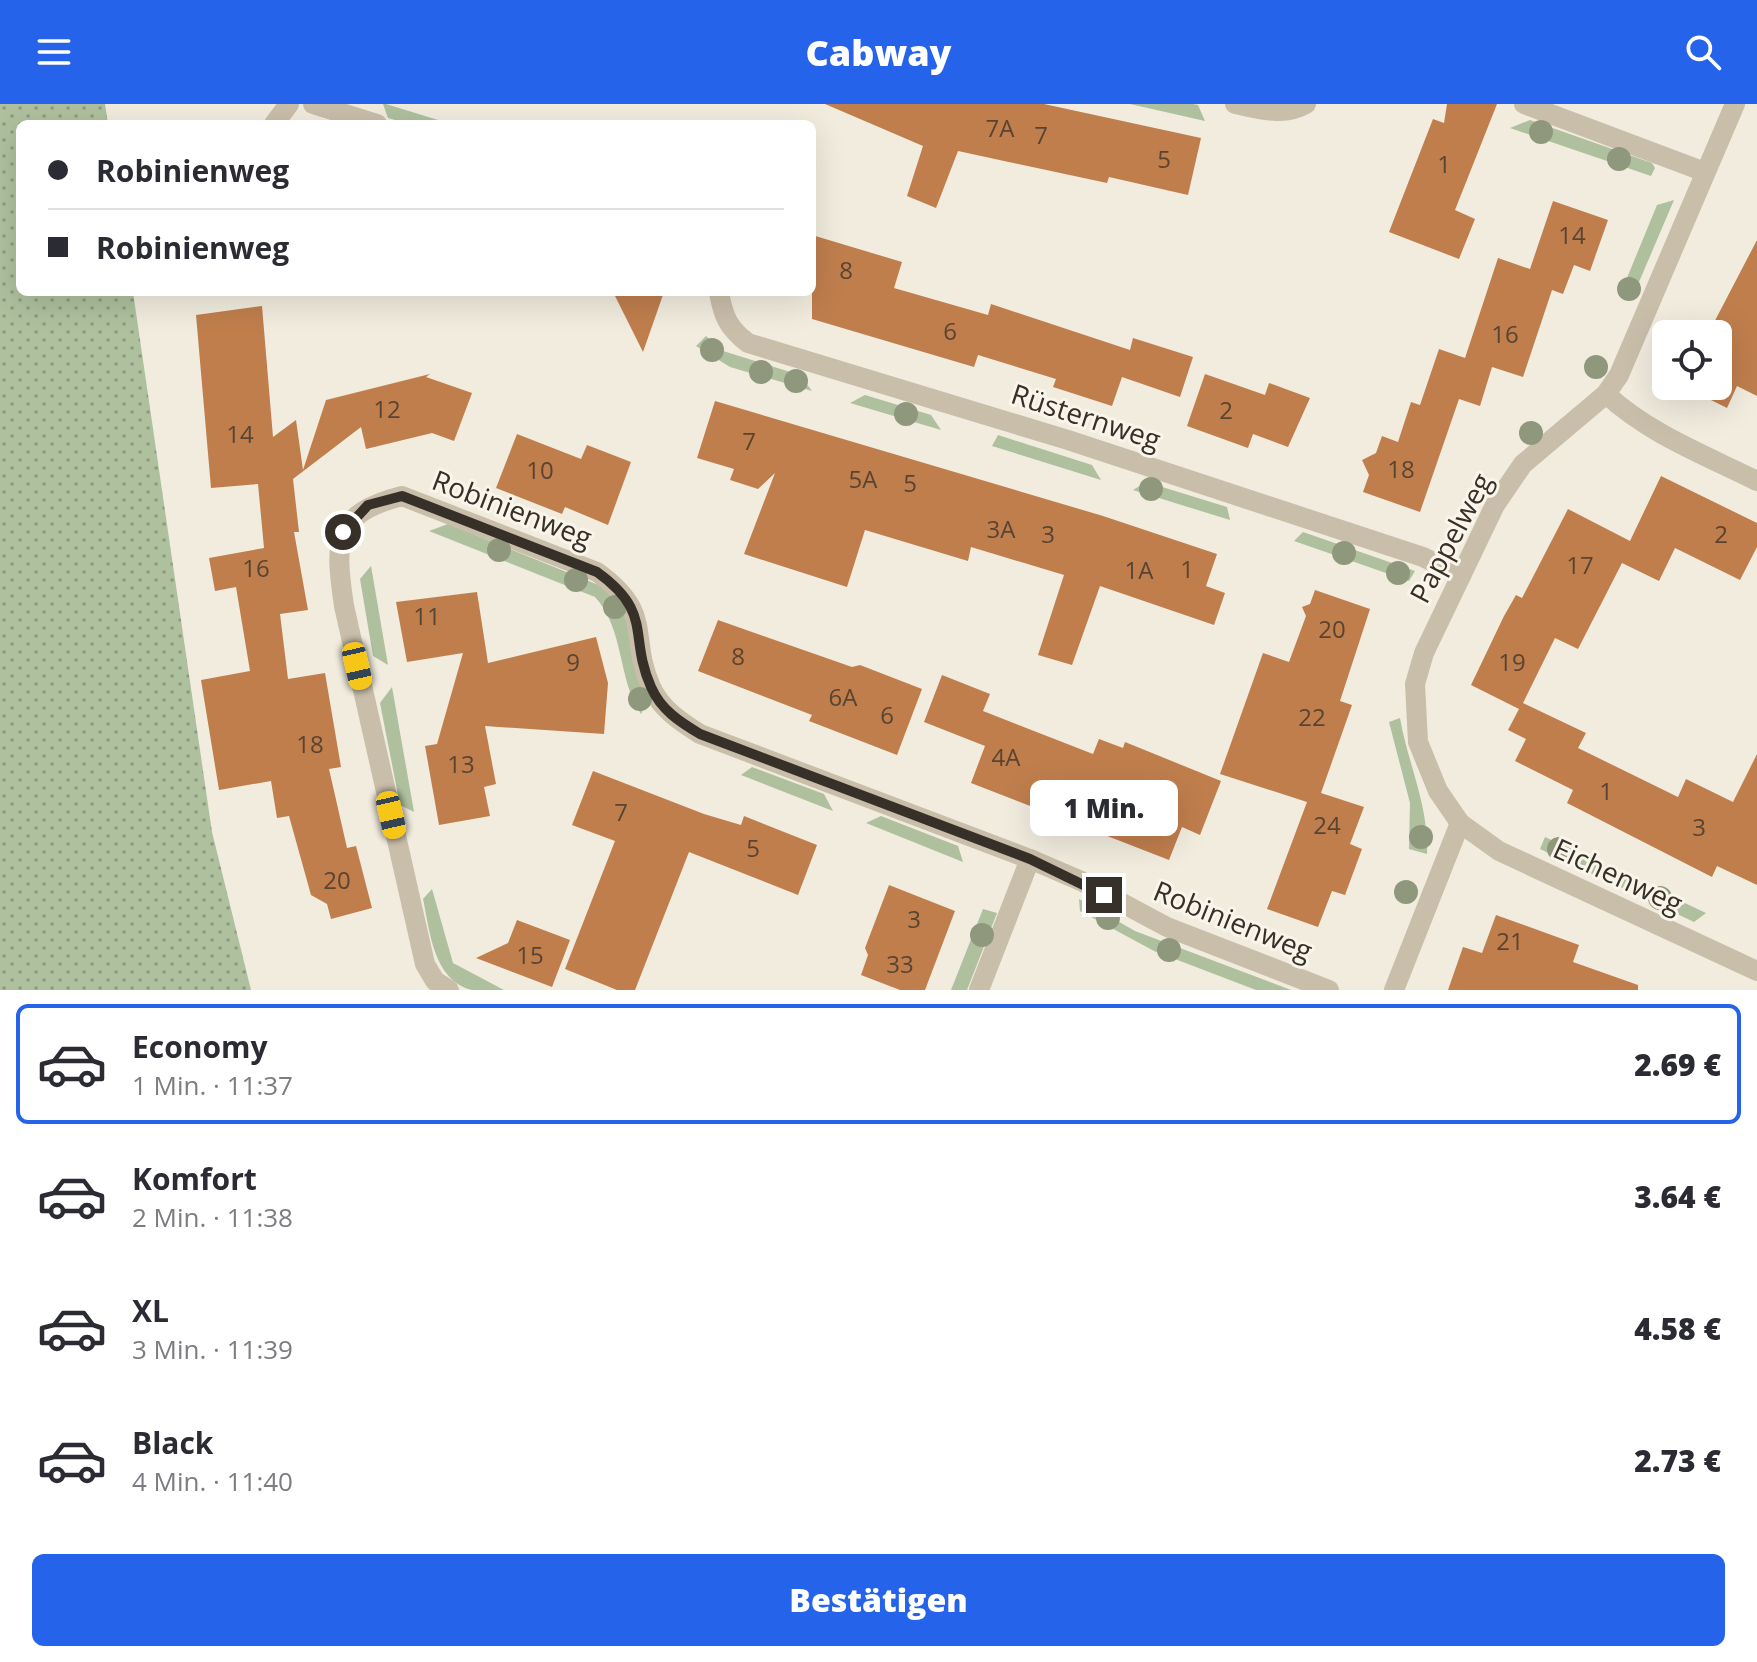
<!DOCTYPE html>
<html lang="de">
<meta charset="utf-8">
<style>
body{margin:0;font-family:"Open Sans",sans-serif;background:#f2f2f3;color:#2b2b33;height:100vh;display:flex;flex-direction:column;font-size:30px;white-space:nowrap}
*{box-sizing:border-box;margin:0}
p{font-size:26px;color:#7c7c81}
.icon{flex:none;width:44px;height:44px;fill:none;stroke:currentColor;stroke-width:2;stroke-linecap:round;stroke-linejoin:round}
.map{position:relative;height:886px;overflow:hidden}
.panel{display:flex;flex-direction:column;background:#fff;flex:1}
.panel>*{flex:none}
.guide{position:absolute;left:16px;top:16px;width:800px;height:176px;border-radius:12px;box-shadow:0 8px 32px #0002;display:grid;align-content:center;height:176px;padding:0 32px;background:#fff}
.fabs{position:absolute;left:1652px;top:216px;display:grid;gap:16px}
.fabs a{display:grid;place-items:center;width:80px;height:80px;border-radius:12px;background:#fff;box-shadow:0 8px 32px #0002;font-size:40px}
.end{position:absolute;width:36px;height:36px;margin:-18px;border:10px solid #373029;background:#fff;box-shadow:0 0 0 4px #fff}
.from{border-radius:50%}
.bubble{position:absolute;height:56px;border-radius:12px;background:#fff;box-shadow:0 8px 32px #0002;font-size:26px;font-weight:800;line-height:56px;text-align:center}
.car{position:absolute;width:24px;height:48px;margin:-24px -12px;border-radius:10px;box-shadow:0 0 6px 2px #0007;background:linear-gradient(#f5c518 24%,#345 0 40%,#f5c518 0 76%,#345 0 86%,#f5c518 0)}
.guide b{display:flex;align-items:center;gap:28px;height:76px;font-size:30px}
.guide b+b{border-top:2px solid #e1e1e2}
.guide i{width:20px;height:20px;background:#2b2b33}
ul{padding:14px 0 0;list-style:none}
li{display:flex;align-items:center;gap:24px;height:120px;margin:0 16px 12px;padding:0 16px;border:4px solid transparent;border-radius:12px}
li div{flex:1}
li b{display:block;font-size:30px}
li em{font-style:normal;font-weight:800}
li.current{border-color:#2563eb}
li>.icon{width:72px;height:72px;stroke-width:1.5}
.cta{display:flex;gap:16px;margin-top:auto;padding:16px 32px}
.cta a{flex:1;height:92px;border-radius:12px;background:#2563eb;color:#fff;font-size:32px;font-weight:800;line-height:92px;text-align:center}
header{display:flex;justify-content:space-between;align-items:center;height:104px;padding:0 32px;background:#2563eb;color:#fff;font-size:36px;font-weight:800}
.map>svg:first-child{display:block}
.green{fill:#aec09e}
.park{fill:url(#park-dots)}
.building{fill:#c07e4d}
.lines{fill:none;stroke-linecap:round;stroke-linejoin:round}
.minor{stroke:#c9beaa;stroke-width:20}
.tree{fill:#8f987d}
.route{stroke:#373029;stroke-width:10}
.labels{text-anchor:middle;stroke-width:6;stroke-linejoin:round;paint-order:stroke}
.number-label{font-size:24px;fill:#594432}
.street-label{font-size:28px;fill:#373029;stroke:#f9f5ea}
</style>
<header><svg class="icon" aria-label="menu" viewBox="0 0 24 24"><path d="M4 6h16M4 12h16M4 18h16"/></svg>Cabway<svg class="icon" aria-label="search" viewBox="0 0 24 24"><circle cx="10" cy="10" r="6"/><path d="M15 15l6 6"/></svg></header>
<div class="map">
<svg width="1757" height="886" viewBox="0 0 1757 886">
<defs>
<pattern id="park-dots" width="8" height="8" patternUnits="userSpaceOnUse" patternTransform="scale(2)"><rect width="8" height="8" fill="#aec09e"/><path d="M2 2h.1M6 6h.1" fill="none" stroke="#8e9c81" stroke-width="1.8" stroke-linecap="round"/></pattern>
</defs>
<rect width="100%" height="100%" fill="#f1ecde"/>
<g class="green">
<polygon points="383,0 386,0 451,20 409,20 388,14"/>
<polygon points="1130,0 1193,0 1198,1 1205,17"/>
<polygon points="1530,16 1652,59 1655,64 1651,72 1510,24"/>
<polygon points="1674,96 1633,192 1620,191 1657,101"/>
<polygon points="706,232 723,247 800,271 812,287 730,263 696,242"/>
<polygon points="865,291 931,311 941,326 850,299"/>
<polygon points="998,331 1092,361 1101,376 992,342"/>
<polygon points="1146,378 1227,403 1230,416 1133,386"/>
<path d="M 448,420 L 606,484 L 625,510 L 648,596 L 641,610 C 617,574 625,526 595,493 L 429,427 Z"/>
<polygon points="1303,428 1415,467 1409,477 1294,437"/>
<polygon points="371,462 388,561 373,552 360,475"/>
<polygon points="392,583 414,708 400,701 380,599"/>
<path d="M 1400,614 C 1408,660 1429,702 1427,750 L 1409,745 L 1410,699 L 1389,618 Z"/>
<polygon points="752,663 824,690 833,707 741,671"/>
<polygon points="881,712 958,742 963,758 866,719"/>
<polygon points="1545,733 1706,809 1694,818 1540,745"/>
<path d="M 432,785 L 453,859 L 504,886 C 494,886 481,886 472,886 C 433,876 430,827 423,795 Z"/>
<polygon points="1079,795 1135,827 1291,886 1256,886 1154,847 1080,807"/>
<polygon points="983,805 997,809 967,886 951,886"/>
</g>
<polygon class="park" points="0,0 105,0 108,20 20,20 20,188 133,188 212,728 251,886 0,886"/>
<g class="building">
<polygon points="825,0 1044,0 1201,34 1188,91 1109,73 1107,79 958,47 936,104 907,92 923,42"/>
<polygon points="1447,0 1497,0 1455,106 1475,115 1459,155 1389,128 1433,15 1444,19"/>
<polygon points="1553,97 1608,116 1590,167 1574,161 1563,190 1552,186 1523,273 1492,263 1480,302 1459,295 1420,408 1363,388 1369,371 1362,356 1376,349 1382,332 1398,338 1411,298 1420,301 1439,245 1465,254 1498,154 1530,165"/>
<polygon points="812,131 902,158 894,184 988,211 991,200 1130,246 1133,234 1193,253 1180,293 1122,273 1112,302 1053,283 1056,275 978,251 974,263 812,215"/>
<polygon points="1757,136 1757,292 1737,282 1727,304 1683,282 1718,282 1718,230 1708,230"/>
<polygon points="613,188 664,188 643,248"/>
<polygon points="262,202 273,333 296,316 303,366 326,296 430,270 426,273 472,289 454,337 432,329 366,345 361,323 293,375 299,428 294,428 308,506 280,510 288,575 325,569 341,663 329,665 347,744 356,742 372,804 331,815 327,800 311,791 289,712 277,714 271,677 219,686 201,576 250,567 236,483 215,487 209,454 264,444 258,380 211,384 196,211"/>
<polygon points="1205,270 1265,291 1269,279 1310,294 1288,343 1253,330 1248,344 1187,322"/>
<polygon points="715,297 1103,412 1217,450 1206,482 1225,489 1214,521 1100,482 1072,561 1038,551 1064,471 971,443 968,457 865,426 847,483 744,450 775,369 758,385 730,376 734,365 697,354"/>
<polygon points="517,330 581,355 587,341 631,358 608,421 565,403 562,410 496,384"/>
<polygon points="1661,372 1757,419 1757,443 1740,476 1675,444 1659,477 1622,459 1578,545 1555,534 1523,599 1586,629 1578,644 1678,693 1686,675 1733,698 1757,650 1757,781 1717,762 1712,773 1567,699 1573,686 1515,657 1526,635 1508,626 1519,605 1471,581 1504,512 1516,491 1522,494 1568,405 1630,437"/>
<polygon points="1315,486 1370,505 1340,597 1352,601 1321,689 1364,703 1350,740 1362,745 1345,791 1332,787 1318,823 1267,805 1307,698 1220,670 1263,549 1289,558 1306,512 1302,503 1310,500"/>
<polygon points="477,488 488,559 596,533 608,579 604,630 485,622 496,680 484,683 490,712 439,721 425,642 437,640 463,549 407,558 396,498"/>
<polygon points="718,516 852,563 860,561 922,585 897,651 809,617 812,611 698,567"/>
<polygon points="942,571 990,590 983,607 1093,650 1099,635 1123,644 1125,638 1221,677 1200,731 1182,723 1169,756 971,679 985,642 924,618"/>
<polygon points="593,667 704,710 741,721 744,712 817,741 798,791 689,748 635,886 617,886 565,865 615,737 572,721"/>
<polygon points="889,781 955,807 925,886 900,886 861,871 868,851 865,844"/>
<polygon points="1496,811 1579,841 1573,858 1638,881 1638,886 1448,886 1463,843 1482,849"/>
<polygon points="517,816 570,836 552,883 476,854 508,839"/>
</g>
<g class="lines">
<g class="minor">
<polyline points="313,0 377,20"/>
<path d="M 1235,0 C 1260,5 1284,13 1306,0"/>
<polyline points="1524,0 1705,68"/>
<polyline points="1735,0 1619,271 1606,290 1523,360 1495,401 1424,549 1415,580 1418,638 1438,687 1460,719 1499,747 1757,867"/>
<polyline points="274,20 289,0"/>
<path d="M 719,188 C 723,212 728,224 748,239 L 1068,336 L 1423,453 L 1461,472"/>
<path d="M 1606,290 C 1649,330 1705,351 1757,377"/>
<path d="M 449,886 L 435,877 L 425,860 L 344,502 C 335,439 332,410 402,392 L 597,468 C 655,510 628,531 651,583 C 661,605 681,618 700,630 L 1030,755 L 1081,777 L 1167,823 L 1329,886"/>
<polyline points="979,886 1030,755"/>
<polyline points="1394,886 1460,719"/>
</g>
</g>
<g class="tree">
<circle cx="1541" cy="28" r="12"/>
<circle cx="1619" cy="55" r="12"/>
<circle cx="1629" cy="185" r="12"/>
<circle cx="712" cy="246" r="12"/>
<circle cx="1596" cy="263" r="12"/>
<circle cx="761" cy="268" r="12"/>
<circle cx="796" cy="277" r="12"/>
<circle cx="906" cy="310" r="12"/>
<circle cx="1531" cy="329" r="12"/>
<circle cx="1151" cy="385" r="12"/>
<circle cx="499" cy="446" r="12"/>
<circle cx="1344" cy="449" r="12"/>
<circle cx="1398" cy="469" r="12"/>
<circle cx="576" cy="476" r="12"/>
<circle cx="615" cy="503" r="12"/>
<circle cx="640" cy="595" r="12"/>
<circle cx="1421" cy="733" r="12"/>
<circle cx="1559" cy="745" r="12"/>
<circle cx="1406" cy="788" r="12"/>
<circle cx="1660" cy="794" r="12"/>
<circle cx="1108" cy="814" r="12"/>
<circle cx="982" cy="831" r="12"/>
<circle cx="1169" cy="846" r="12"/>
</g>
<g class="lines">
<path class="route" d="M 343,428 L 368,401 L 402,392 L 597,468 C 654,509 628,531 651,583 C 661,606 680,618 700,630 L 1030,755 L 1104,791"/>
</g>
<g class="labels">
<g class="number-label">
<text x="1000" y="33">7A</text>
<text x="1041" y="40">7</text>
<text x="1164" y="64">5</text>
<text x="1444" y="69">1</text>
<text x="1572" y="140">14</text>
<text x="846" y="175">8</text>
<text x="950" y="236">6</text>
<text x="1505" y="239">16</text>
<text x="387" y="314">12</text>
<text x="1226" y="315">2</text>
<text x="240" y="339">14</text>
<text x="749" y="346">7</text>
<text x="1401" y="374">18</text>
<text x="540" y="375">10</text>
<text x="863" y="384">5A</text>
<text x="910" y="388">5</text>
<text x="1001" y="434">3A</text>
<text x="1048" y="439">3</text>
<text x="1721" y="439">2</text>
<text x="1580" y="470">17</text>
<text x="256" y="473">16</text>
<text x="1187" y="474">1</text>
<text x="1139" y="475">1A</text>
<text x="427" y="521">11</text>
<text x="1332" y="534">20</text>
<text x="738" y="561">8</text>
<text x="573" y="567">9</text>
<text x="1512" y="567">19</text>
<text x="843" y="602">6A</text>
<text x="887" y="620">6</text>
<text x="1312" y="622">22</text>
<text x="310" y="649">18</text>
<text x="1006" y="662">4A</text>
<text x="461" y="669">13</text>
<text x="1606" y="696">1</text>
<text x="621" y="717">7</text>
<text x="1327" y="730">24</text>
<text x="1699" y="732">3</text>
<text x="753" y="753">5</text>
<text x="337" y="785">20</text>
<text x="914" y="824">3</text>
<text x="1510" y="846">21</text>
<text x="530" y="860">15</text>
<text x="900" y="869">33</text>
</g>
<g class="street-label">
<text transform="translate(1086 313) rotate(18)" y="10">Rüsternweg</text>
<text transform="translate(512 405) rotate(21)" y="10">Robinienweg</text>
<text transform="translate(1451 434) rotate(-62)" y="10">Pappelweg</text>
<text transform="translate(1618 772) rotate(25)" y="10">Eichenweg</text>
<text transform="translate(1233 817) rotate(22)" y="10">Robinienweg</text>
</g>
</g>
</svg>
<div class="fabs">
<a><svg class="icon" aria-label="locate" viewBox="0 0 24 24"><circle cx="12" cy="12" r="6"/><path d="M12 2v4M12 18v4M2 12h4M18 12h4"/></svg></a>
</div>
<i class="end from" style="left:343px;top:428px"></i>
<i class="end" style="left:1104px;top:791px"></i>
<div class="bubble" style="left:1030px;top:676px;width:148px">1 Min.</div>
<i class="car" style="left:357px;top:562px;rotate:167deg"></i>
<i class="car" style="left:391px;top:711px;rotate:167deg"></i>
<div class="guide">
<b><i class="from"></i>Robinienweg</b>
<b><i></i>Robinienweg</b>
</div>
</div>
<section class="panel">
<ul>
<li class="current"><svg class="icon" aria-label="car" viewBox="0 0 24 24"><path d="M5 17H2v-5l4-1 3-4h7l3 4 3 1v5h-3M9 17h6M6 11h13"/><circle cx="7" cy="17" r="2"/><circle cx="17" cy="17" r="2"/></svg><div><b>Economy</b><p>1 Min. · 11:37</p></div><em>2.69 €</em></li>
<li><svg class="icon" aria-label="car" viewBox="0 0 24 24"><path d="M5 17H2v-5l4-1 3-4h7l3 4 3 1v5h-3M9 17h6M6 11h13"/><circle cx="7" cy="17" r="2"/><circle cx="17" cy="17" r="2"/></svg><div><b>Komfort</b><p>2 Min. · 11:38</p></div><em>3.64 €</em></li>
<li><svg class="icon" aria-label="car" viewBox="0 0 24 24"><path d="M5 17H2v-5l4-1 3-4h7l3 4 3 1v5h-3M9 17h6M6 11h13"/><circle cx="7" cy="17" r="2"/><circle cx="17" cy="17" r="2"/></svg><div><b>XL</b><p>3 Min. · 11:39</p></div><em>4.58 €</em></li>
<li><svg class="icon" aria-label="car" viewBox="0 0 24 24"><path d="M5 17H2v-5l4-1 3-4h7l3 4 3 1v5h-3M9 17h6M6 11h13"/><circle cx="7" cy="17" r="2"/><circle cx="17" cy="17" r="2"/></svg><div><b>Black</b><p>4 Min. · 11:40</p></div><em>2.73 €</em></li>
</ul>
<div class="cta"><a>Bestätigen</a></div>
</section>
